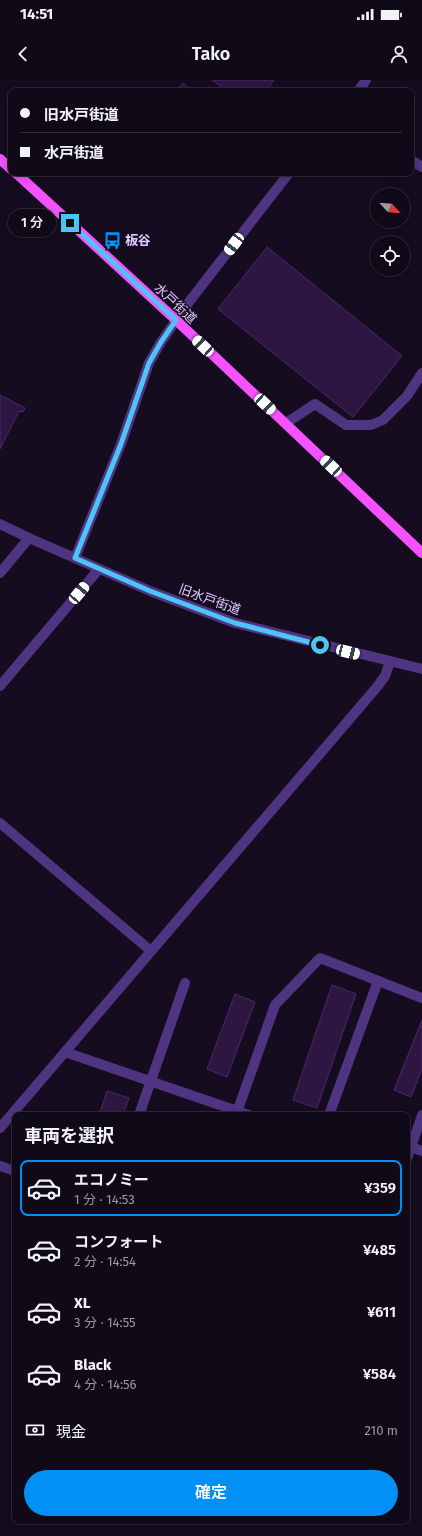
<!DOCTYPE html>
<html lang="ja">
<meta charset="utf-8">
<style>
body{margin:0;font-family:"Fira Sans","Noto Sans JP",sans-serif;background:#191221;color:#f1f3f6;height:100vh;display:flex;flex-direction:column;font-size:15px;white-space:nowrap}
*{box-sizing:border-box;margin:0}
p{font-size:13px;color:#9c9aa2}
.icon{flex:none;width:22px;height:22px;fill:none;stroke:currentColor;stroke-width:2;stroke-linecap:round;stroke-linejoin:round}
.map{position:relative;flex:1;overflow:hidden}
.sheet{position:absolute;left:12px;top:1032px;width:398px;height:412px;display:flex;flex-direction:column;background:#100918;border-radius:8px;box-shadow:0 2px 10px #0003,0 0 0 1px #302a37}
.sheet>*{flex:none}
.banner{position:absolute;left:8px;top:8px;width:406px;height:88px;border-radius:8px;box-shadow:0 2px 10px #0003,0 0 0 1px #302a37;display:grid;align-content:center;height:88px;padding:0 12px;background:#100918}
.needle{width:26px;rotate:116deg}
.controls{position:absolute;left:370px;top:108px;display:grid;gap:8px}
.controls a{display:grid;place-items:center;width:40px;height:40px;border-radius:50%;background:#100918;box-shadow:0 2px 10px #0003,0 0 0 1px #302a37;font-size:20px}
.end{position:absolute;width:18px;height:18px;margin:-9px;border:5px solid #4fc3f7;background:#111;box-shadow:0 0 0 2px #111}
.from{border-radius:50%}
.bubble{position:absolute;height:28px;border-radius:14px;background:#100918;box-shadow:0 2px 10px #0003,0 0 0 1px #302a37;font-size:13px;font-weight:600;line-height:28px;text-align:center}
.car{position:absolute;width:12px;height:24px;margin:-12px -6px;border-radius:5px;box-shadow:0 0 3px 1px #0007;background:linear-gradient(#fff 24%,#345 0 40%,#fff 0 76%,#345 0 86%,#fff 0)}
.banner b{display:flex;align-items:center;gap:14px;height:38px;font-size:15px}
.banner b+b{border-top:1px solid #302a37}
.banner i{width:10px;height:10px;background:#f1f3f6}
ul{padding:0;list-style:none}
li{display:flex;align-items:center;gap:12px;height:56px;margin:0 8px 6px;padding:0 4px;border:2px solid transparent;border-radius:8px}
li div{flex:1}
li b{display:block;font-size:15px}
li em{font-style:normal;font-weight:600}
li.selected{border-color:#0090f6}
li>.icon{width:36px;height:36px;stroke-width:1.5}
h2{padding:0 12px;font-size:18px;line-height:48px}
.pay{display:flex;align-items:center;gap:10px;height:44px;padding:0 12px;font-size:15px}
.pay p{margin-inline-start:auto}
.cta{display:flex;gap:8px;margin-top:auto;padding:8px 12px}
.cta a{flex:1;height:46px;border-radius:24px;background:#0090f6;color:#fff;font-size:16px;font-weight:600;line-height:46px;text-align:center}
.status{display:flex;justify-content:space-between;align-items:center;height:28px;padding:0 20px;background:#100918;direction:ltr}
.status svg{height:11px;fill:currentColor}
header{display:flex;justify-content:space-between;align-items:center;height:52px;padding:0 12px;background:#100918;font-size:18px;font-weight:600}
.map>svg:first-child{display:block}
.building{fill:#2d1741;stroke:#4c286e}
.lines{fill:none;stroke-linecap:round;stroke-linejoin:round}
.minor{stroke:#4f3581;stroke-width:10}
.major{stroke:#f452ff;stroke-width:10}
.route{stroke:#4fc3f7;stroke-width:5}
.labels{text-anchor:middle;stroke-width:3;stroke-linejoin:round;paint-order:stroke}
.poi-label{font-size:13px;font-weight:bold;fill:#e1cbff;stroke:#150c20;text-anchor:start}
.street-label{font-size:13px;fill:#e1cbff;stroke:#150c20}
</style>
<div class="status"><b>14:51</b><svg viewBox="0 0 49 12"><path d="M0 12V9h3v3zM5 12V6h3v6zM10 12V3h3v9zM15 12V0h3v12zM26 1h20v11H26zM47 4h2v5h-2z"/></svg></div>
<header><svg class="icon" aria-label="back" viewBox="0 0 24 24"><path d="M15 5l-7 7 7 7"/></svg>Tako<svg class="icon" aria-label="person" viewBox="0 0 24 24"><circle cx="12" cy="8" r="4"/><path d="M4 21q1-7 8-7t8 7"/></svg></header>
<div class="map">
<svg width="422" height="1456" viewBox="0 0 422 1456">
<rect width="100%" height="100%" fill="#150c20"/>
<g class="building">
<polygon points="212,0 274,0 269,7 274,11 227,11"/>
<polygon points="183,3 192,11 176,11"/>
<polygon points="267,167 402,276 353,337 218,229"/>
<polygon points="0,315 25,328 23,332 19,331 0,369"/>
<polygon points="332,905 356,914 317,1028 293,1020"/>
<polygon points="235,914 255,922 227,997 207,989"/>
<polygon points="422,940 422,989 411,1017 394,1010"/>
<polygon points="107,1011 129,1018 123,1035 99,1035"/>
</g>
<g class="lines">
<g class="minor">
<polyline points="358,11 366,0"/>
<polyline points="411,80 422,87"/>
<polyline points="286,343 315,324 346,345 371,345 383,340 407,316 422,293"/>
<polyline points="0,444 29,458 150,511 235,543 422,589"/>
<polyline points="75,478 121,364 149,283 161,262 189,222 289,93"/>
<polyline points="0,493 29,458"/>
<polyline points="0,606 99,489"/>
<polyline points="0,743 151,871"/>
<polyline points="65,972 249,1035"/>
<polyline points="139,1035 185,903"/>
<polyline points="236,1035 275,925 320,878 422,918"/>
<polyline points="329,1035 378,901"/>
<polyline points="0,1048 377,607 385,596 390,582"/>
<polyline points="411,1067 422,1071"/>
<polyline points="407,1079 422,1035"/>
<polyline points="0,1086 15,1091"/>
</g>
<g class="major">
<polyline points="0,79 11,89"/>
<polyline points="16,93 176,240 422,473"/>
</g>
</g>
<g class="lines">
<polyline class="route" points="70,143 176,240 161,262 149,283 121,364 75,478 150,511 235,543 320,565"/>
</g>
<defs>
<symbol id="bus-bare" viewBox="-9 -9 18 18"><path d="M-5-6H5V4H4V6H2V4H-2V6H-4V4H-5ZM-3.5-4V0h7V-4ZM-3.5 1.2v1.5H-2V1.2ZM2 1.2v1.5H3.5V1.2Z" fill="#0090f6" stroke="#150c20" stroke-width="2.5" paint-order="stroke"/></symbol>
</defs>
<g fill-rule="evenodd">
<use href="#bus-bare" x="100" y="148" width="25" height="25"/>
</g>
<g class="labels">
<g class="poi-label">
<text x="125" y="165">板谷</text>
</g>
<g class="street-label">
<text transform="translate(176 223) rotate(43)" y="5">水戸街道</text>
<text transform="translate(210 519) rotate(20)" y="5">旧水戸街道</text>
</g>
</g>
</svg>
<div class="controls">
<a><svg class="needle" viewBox="-14 -14 28 28"><path d="M0-13l5 13h-10z" fill="#e53935"/><path d="M0 13l5-13h-10z" fill="#9c9aa2"/></svg></a>
<a><svg class="icon" aria-label="locate" viewBox="0 0 24 24"><circle cx="12" cy="12" r="6"/><path d="M12 2v4M12 18v4M2 12h4M18 12h4"/></svg></a>
</div>
<i class="end from" style="left:320px;top:565px"></i>
<i class="end" style="left:70px;top:143px"></i>
<div class="bubble" style="left:8px;top:129px;width:48px">1 分</div>
<i class="car" style="left:234px;top:164px;rotate:217deg"></i>
<i class="car" style="left:203px;top:266px;rotate:313deg"></i>
<i class="car" style="left:265px;top:324px;rotate:133deg"></i>
<i class="car" style="left:331px;top:386px;rotate:313deg"></i>
<i class="car" style="left:79px;top:513px;rotate:40deg"></i>
<i class="car" style="left:348px;top:572px;rotate:104deg"></i>
<div class="banner">
<b><i class="from"></i>旧水戸街道</b>
<b><i></i>水戸街道</b>
</div>
<section class="sheet">
<h2>車両を選択</h2>
<ul>
<li class="selected"><svg class="icon" aria-label="car" viewBox="0 0 24 24"><path d="M5 17H2v-5l4-1 3-4h7l3 4 3 1v5h-3M9 17h6M6 11h13"/><circle cx="7" cy="17" r="2"/><circle cx="17" cy="17" r="2"/></svg><div><b>エコノミー</b><p>1 分 · 14:53</p></div><em>¥359</em></li>
<li><svg class="icon" aria-label="car" viewBox="0 0 24 24"><path d="M5 17H2v-5l4-1 3-4h7l3 4 3 1v5h-3M9 17h6M6 11h13"/><circle cx="7" cy="17" r="2"/><circle cx="17" cy="17" r="2"/></svg><div><b>コンフォート</b><p>2 分 · 14:54</p></div><em>¥485</em></li>
<li><svg class="icon" aria-label="car" viewBox="0 0 24 24"><path d="M5 17H2v-5l4-1 3-4h7l3 4 3 1v5h-3M9 17h6M6 11h13"/><circle cx="7" cy="17" r="2"/><circle cx="17" cy="17" r="2"/></svg><div><b>XL</b><p>3 分 · 14:55</p></div><em>¥611</em></li>
<li><svg class="icon" aria-label="car" viewBox="0 0 24 24"><path d="M5 17H2v-5l4-1 3-4h7l3 4 3 1v5h-3M9 17h6M6 11h13"/><circle cx="7" cy="17" r="2"/><circle cx="17" cy="17" r="2"/></svg><div><b>Black</b><p>4 分 · 14:56</p></div><em>¥584</em></li>
</ul>
<div class="pay"><svg class="icon" aria-label="cash" viewBox="0 0 24 24"><path d="M3 7h18v10H3z"/><circle cx="12" cy="12" r="2"/></svg>現金<p>210 m</p></div>
<div class="cta"><a>確定</a></div>
</section>
</div>
